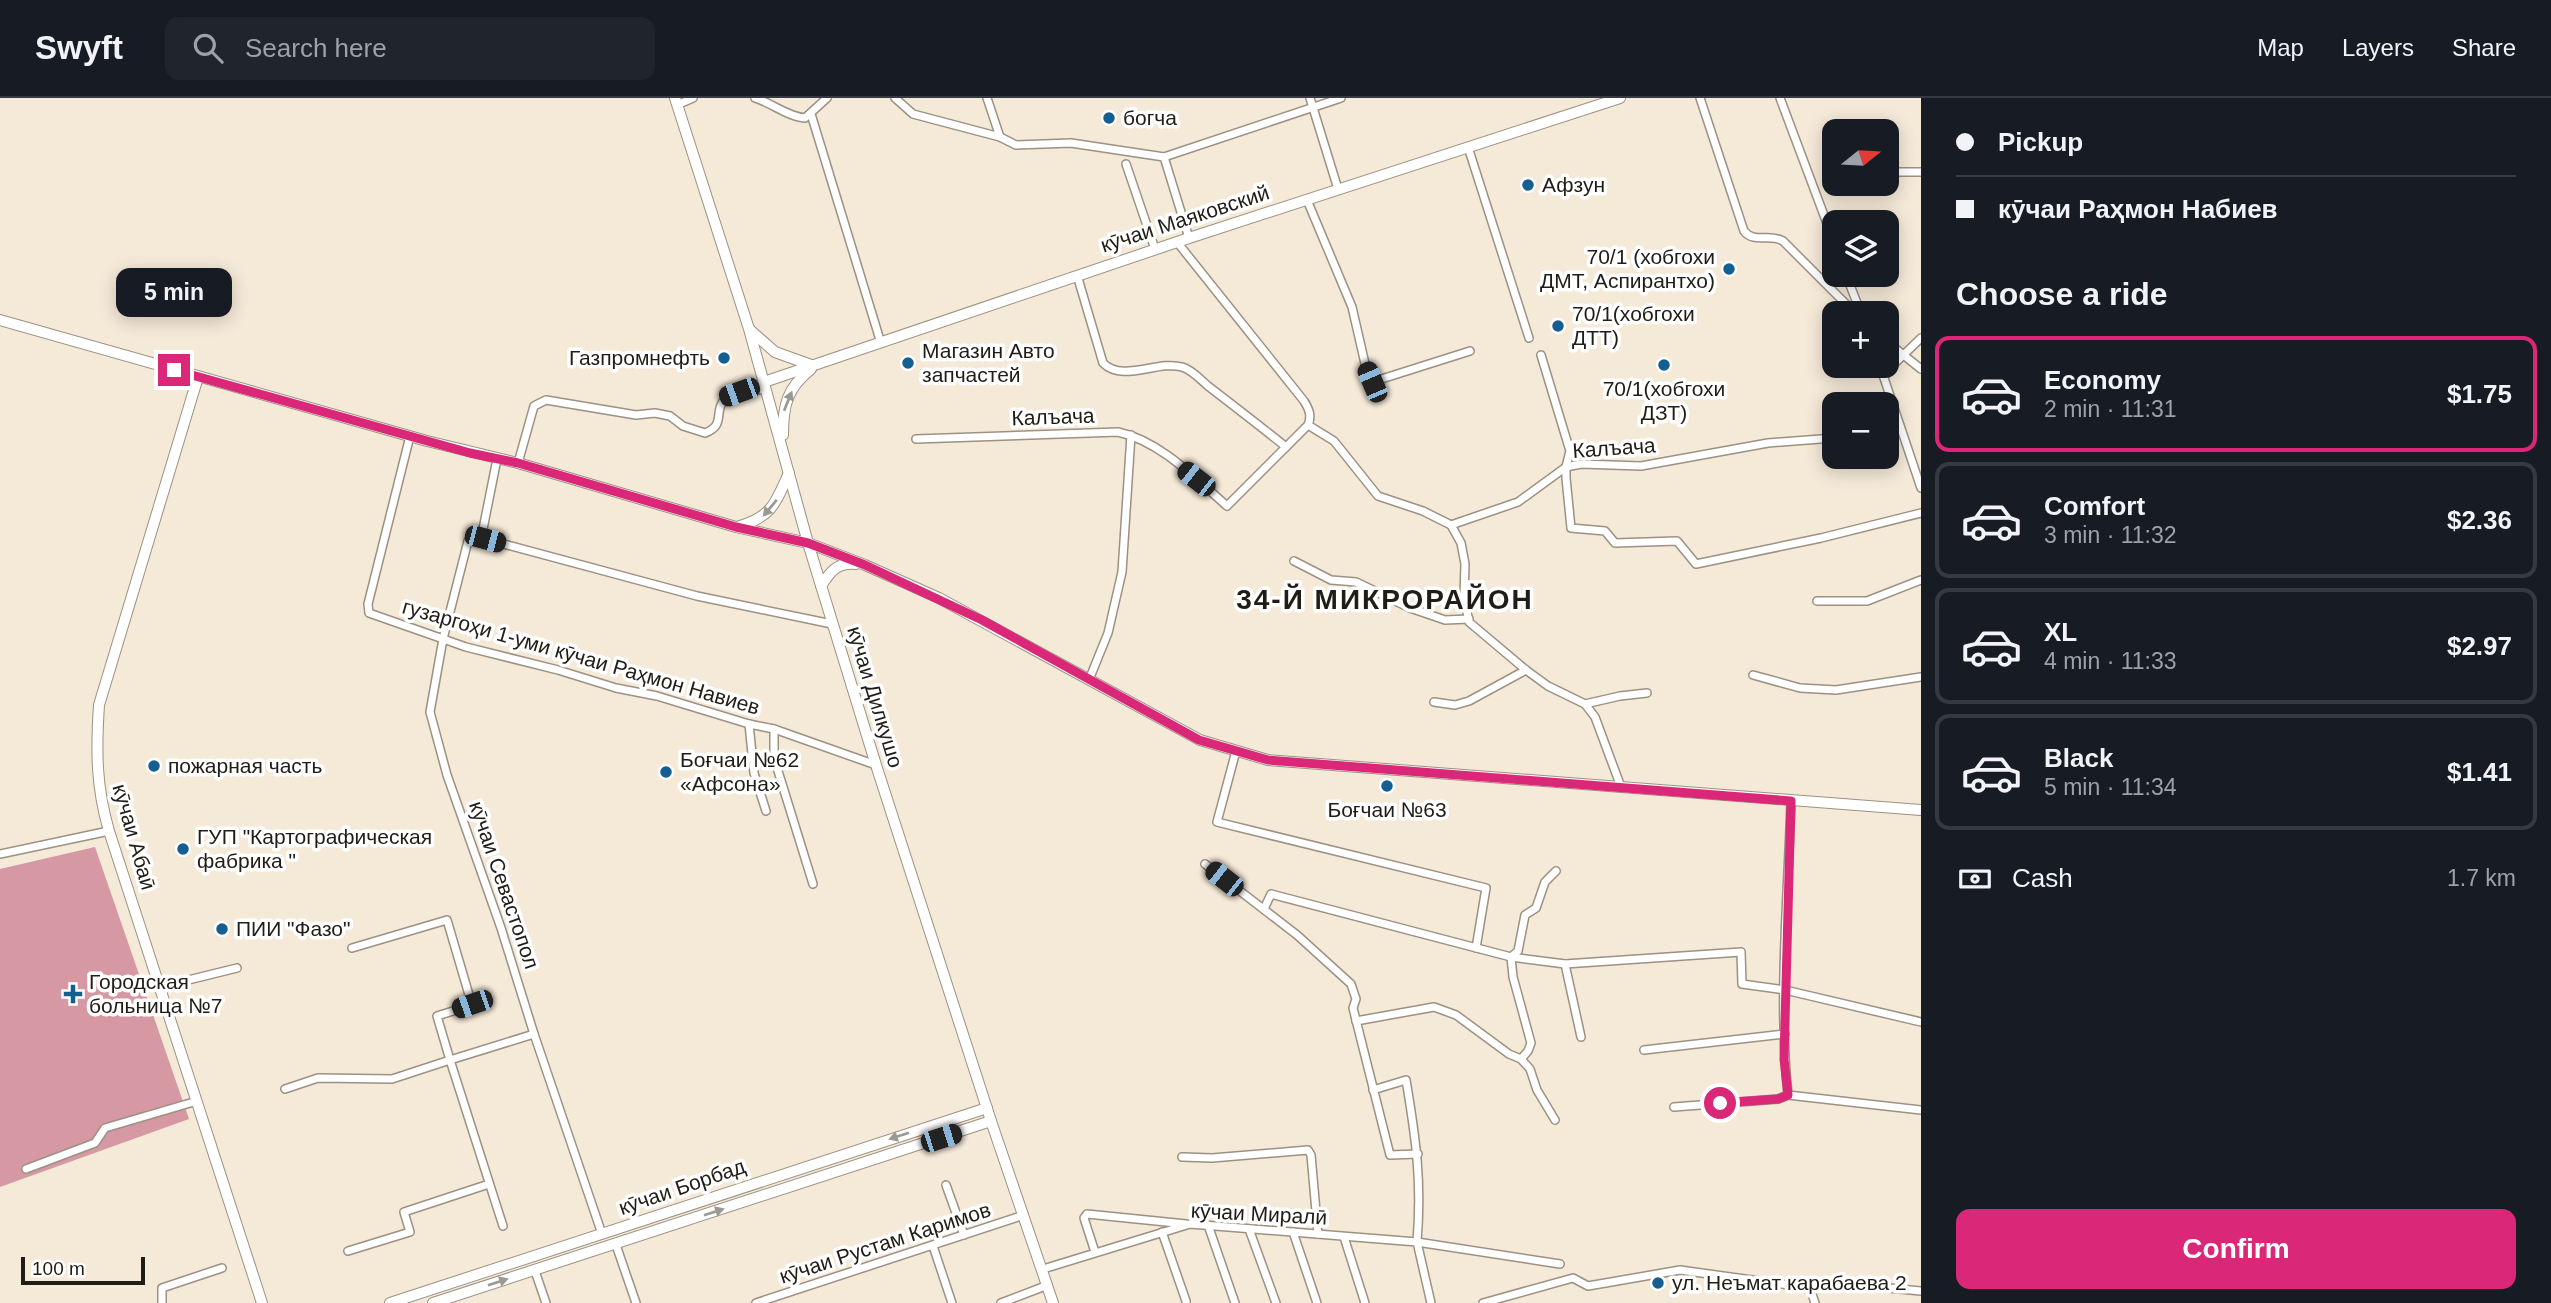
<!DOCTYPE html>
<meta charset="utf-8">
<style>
body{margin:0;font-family:Arial,sans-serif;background:#20242c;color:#f1f3f6;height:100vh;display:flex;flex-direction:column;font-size:26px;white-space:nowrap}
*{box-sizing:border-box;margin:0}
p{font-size:23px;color:#9ea1a6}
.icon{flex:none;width:38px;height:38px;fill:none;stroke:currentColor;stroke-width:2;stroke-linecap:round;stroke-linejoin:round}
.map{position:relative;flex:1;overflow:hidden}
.panel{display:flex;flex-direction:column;background:#171b24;width:630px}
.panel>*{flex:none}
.guide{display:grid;align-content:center;height:154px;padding:0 35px;background:#171b24}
.needle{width:46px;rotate:72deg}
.buttons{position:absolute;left:1822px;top:21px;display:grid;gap:14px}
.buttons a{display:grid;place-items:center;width:77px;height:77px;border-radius:14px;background:#171b24;box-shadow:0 4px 18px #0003;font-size:35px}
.scale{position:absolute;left:21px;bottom:18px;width:124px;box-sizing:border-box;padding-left:7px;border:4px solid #201c16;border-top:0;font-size:19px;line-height:24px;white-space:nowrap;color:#201c16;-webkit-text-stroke:5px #fff;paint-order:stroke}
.end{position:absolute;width:32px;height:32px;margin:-16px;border:9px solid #db2777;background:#fff;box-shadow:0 0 0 4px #fff}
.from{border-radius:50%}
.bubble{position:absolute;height:49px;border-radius:14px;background:#171b24;box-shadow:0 4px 18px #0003;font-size:23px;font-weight:800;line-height:49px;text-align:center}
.car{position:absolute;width:21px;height:42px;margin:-21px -10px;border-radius:9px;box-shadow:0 0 5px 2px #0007;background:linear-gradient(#222 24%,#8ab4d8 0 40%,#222 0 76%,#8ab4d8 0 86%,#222 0)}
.guide b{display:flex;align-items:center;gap:24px;height:66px;font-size:26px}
.guide b+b{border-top:2px solid #363941}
.guide i{width:18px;height:18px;background:#f1f3f6}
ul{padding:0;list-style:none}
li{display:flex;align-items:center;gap:21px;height:116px;margin:0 14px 10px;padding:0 21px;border:4px solid #363941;border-radius:14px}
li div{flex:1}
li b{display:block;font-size:26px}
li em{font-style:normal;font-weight:800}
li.selected{border-color:#db2777}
li>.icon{width:63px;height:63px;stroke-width:1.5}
h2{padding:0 35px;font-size:32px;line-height:84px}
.pay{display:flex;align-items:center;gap:18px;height:77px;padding:0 35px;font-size:26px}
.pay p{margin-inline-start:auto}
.primary-button{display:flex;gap:14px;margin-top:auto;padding:14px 35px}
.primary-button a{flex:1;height:80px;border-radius:14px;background:#db2777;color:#fff;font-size:28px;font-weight:800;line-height:80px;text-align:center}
header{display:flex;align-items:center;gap:42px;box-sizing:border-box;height:98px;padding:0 35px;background:#171b24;border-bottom:2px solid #363941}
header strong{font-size:33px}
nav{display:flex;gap:38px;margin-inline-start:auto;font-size:24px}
.search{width:490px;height:63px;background:#20242c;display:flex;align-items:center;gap:18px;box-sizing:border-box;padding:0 24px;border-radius:14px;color:#9ea1a6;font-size:26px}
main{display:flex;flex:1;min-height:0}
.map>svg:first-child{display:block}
.forest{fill:#d698a3}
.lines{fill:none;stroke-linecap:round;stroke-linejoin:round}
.street-casing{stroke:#9c9182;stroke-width:10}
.secondary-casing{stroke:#9c9182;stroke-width:12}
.street{stroke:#fff;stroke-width:7}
.secondary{stroke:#fff;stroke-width:10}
.oneway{fill:#9b9996}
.route{stroke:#db2777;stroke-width:9}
.poi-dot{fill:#145e91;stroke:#fff;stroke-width:2.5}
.labels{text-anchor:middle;stroke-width:7;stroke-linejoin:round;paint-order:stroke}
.poi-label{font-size:21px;fill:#201c16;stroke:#fff;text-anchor:start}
.street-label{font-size:21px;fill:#201c16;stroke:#fff}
.district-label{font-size:28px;font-weight:bold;letter-spacing:2px;fill:#201c16;stroke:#fff}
</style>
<header>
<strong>Swyft</strong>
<div class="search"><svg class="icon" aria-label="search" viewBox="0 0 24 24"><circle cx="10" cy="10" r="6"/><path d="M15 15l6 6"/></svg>Search here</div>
<nav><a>Map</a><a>Layers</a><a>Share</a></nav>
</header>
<main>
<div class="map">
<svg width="1921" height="1205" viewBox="0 0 1921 1205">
<rect width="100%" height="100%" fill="#f5e9d8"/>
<polygon class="forest" points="95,749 189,1021 0,1089 0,771"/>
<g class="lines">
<defs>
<g id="street">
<path d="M 755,0 C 772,5 788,19 805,20 L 827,0"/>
<polyline points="895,0 913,16 1000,39 1016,47 1071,45 1164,59 1189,140"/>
<polyline points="987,0 1000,39"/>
<polyline points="1310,0 1338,91"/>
<path d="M 1700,0 L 1744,133 C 1754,146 1770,135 1783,143 L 1855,215"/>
<polyline points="1780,0 1834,144"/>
<polyline points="677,7 693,0"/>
<polyline points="811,16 880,242"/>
<polyline points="1468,49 1529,240"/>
<polyline points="1164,59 1341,0"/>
<polyline points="1126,66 1155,151"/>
<polyline points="1886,74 1921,74"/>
<polyline points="1307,102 1352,209 1366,270 1372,284 1470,253"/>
<path d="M 1177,144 L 1304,303 C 1309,311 1312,318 1308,327"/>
<path d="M 1077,177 L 1103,265 C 1123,285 1157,262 1182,269 C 1191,271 1201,282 1208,288 C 1234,308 1260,328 1286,349"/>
<polyline points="1846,177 1861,215"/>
<polyline points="1886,243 1921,271"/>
<polyline points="1541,257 1570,353 1566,369 1566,380 1571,430 1605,433 1615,445 1677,443 1696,466 1821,440 1921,415"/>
<polyline points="1880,268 1921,390"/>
<polyline points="1884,279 1892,268 1921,240"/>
<polyline points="1886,331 1900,328"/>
<polyline points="410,338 368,506 369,515 466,549 558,572 616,590 657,598 749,626 774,631 876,667"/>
<path d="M 916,341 L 1118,334 C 1160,343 1195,380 1227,408 L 1308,327 L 1334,343 L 1378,398 L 1423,413 L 1451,427 L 1518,404 L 1566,369 L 1581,366 L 1641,368 L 1768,345 L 1834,340"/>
<polyline points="497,361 482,436 485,441 697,498 832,526"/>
<path d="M 518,365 L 534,308 L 546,302 L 636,317 L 655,315 L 670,318 L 683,328 L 705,335 C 727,326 712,315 726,299 L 739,294 L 766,291"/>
<polyline points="1451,427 1461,445 1465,466 1464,499 1469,524 1526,572 1548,588 1585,606 1595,619 1621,689"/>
<polyline points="468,443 443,541 430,614 447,677 501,830 534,936 602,1136"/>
<polyline points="1294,463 1331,482 1356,484 1410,510 1445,522 1469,521"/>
<polyline points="1817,503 1867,503 1921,482"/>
<polyline points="1753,577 1800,590 1836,592 1921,579"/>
<polyline points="1089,582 1108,535 1122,474 1131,337"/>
<polyline points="1434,604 1455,607 1469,603 1526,572"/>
<polyline points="1585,606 1620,598 1647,595"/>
<polyline points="749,626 754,675 766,713"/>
<polyline points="774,631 774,660 813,786"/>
<polyline points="1236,653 1217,724 1486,790 1476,850"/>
<polyline points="0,756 109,733"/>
<polyline points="1205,766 1297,837 1351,886 1356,901 1353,910 1390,1057 1418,1056"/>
<polyline points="1264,811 1271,796 1511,859 1565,866 1741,854 1742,886 1785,892 1921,924"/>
<polyline points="1565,866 1581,939"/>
<polyline points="160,889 237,870"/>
<polyline points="1356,923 1434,909 1456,917 1509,956 1521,961 1530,971 1537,992 1555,1022"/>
<polyline points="1644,952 1785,936"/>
<polyline points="1521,961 1528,953 1531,945 1513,879 1511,859 1518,853 1525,817 1536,810 1545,784 1556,773"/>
<polyline points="285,991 318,980 392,981 450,962 437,918 472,907 447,822 352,850"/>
<path d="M 1373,992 L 1406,982 C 1416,1041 1422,1084 1417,1144 L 1560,1166"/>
<path d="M 1788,997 C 1778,900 1788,800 1791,703"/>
<polyline points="1674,1009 1778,1001 1788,997 1921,1012"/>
<polyline points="1182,1059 1212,1060 1308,1052 1311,1057 1318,1136"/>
<polyline points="26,1071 95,1045 105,1030 197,1003"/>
<polyline points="946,1087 964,1137"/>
<polyline points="1208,1127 1235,1205"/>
<polyline points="503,1128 450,962 534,936"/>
<polyline points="1249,1131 1276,1205"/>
<polyline points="1162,1134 1186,1203"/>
<polyline points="1293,1134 1317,1205"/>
<polyline points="1344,1139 1365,1205"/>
<polyline points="616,1147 636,1205"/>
<polyline points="933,1148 952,1205"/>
<polyline points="348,1153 410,1134 404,1114 489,1086"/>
<polyline points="1095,1154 1084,1120 1087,1116 1186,1126"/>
<polyline points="1043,1171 1190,1126 1417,1144 1431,1205"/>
<polyline points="535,1173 546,1205"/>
<polyline points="1810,1190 1815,1205"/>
<polyline points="162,1205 162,1190 222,1170"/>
<polyline points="756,1205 1024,1117"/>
<polyline points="1001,1205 1048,1187"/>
<polyline points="1483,1205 1573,1180 1588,1188 1680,1172 1810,1190 1824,1184 1921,1193"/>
</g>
<g id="secondary">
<polyline points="675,0 749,231 808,445 876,667 991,1023 1053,1205"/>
<polyline points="0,222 427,343 518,365 736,429 808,445 865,467 939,500 1200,642 1268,662 1921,712"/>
<polyline points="750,232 775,254 811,267"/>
<path d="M 198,279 L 99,607 C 96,652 96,689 109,733 L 262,1205"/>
<polyline points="764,284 1189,140 1620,0"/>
<path d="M 783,337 C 783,307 787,290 811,271"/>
<path d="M 737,429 C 772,419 775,406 789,375"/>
<path d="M 821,488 C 830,474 837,464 856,466"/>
<polyline points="390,1205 987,1010"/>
<polyline points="433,1205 991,1023"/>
</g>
</defs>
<use href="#street" class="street-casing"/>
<use href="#secondary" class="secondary-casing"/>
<use href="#street" class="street"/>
<use href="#secondary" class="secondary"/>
</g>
<defs><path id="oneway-solid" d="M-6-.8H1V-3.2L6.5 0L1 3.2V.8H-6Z" transform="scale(1.75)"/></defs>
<g class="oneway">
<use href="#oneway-solid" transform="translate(788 303) rotate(-68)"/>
<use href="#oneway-solid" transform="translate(770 410) rotate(130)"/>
<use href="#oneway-solid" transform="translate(899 1038) rotate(162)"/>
<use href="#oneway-solid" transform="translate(714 1114) rotate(-18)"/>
<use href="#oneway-solid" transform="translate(498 1184) rotate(-18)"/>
</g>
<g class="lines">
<polyline class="route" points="174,272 470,355 518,365 736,429 808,445 865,467 982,522 1199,642 1268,662 1791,703 1784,961 1788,997 1778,1001 1720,1005"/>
</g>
<g class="poi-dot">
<circle cx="1109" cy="20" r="7"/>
<circle cx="1528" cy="87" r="7"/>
<circle cx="1729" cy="171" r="7"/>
<circle cx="1558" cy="228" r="7"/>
<circle cx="724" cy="260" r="7"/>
<circle cx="908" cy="265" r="7"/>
<circle cx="1664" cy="267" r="7"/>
<circle cx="154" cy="668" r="7"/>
<circle cx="666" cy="674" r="7"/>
<circle cx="1387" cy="688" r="7"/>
<circle cx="183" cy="751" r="7"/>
<circle cx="222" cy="831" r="7"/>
<path d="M69.5 885.5h7v7h7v7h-7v7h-7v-7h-7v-7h7z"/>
<circle cx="1658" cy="1185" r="7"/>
</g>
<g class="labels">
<g class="poi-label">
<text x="1123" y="27">богча</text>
<text x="1542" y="94">Афзун</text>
<text x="1715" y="166" text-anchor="end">70/1 (хобгохи<tspan x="1715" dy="24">ДМТ, Аспирантхо)</tspan></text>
<text x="1572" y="223">70/1(хобгохи<tspan x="1572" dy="24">ДТТ)</tspan></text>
<text x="922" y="260">Магазин Авто<tspan x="922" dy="24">запчастей</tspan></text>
<text x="710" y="267" text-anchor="end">Газпромнефть</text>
<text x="1664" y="298" text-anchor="middle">70/1(хобгохи<tspan x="1664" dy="24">ДЗТ)</tspan></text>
<text x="680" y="669">Боғчаи №62<tspan x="680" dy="24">«Афсона»</tspan></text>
<text x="168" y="675">пожарная часть</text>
<text x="1387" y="719" text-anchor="middle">Боғчаи №63</text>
<text x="197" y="746">ГУП "Картографическая<tspan x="197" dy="24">фабрика "</tspan></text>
<text x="236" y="838">ПИИ "Фазо"</text>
<text x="89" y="891">Городская<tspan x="89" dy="24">больница №7</tspan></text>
<text x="1672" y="1192">ул. Неъмат карабаева 2</text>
</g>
<g class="street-label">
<text transform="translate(1185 121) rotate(-18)" y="7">кӯчаи Маяковский</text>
<text transform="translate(1053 319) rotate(-2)" y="7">Калъача</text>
<text transform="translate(1614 350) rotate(-4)" y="7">Калъача</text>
<text transform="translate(581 559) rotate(16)" y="7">гузаргоҳи 1-уми кӯчаи Раҳмон Навиев</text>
<text transform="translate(875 599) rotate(73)" y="7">кӯчаи Дилкушо</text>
<text transform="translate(134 739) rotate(74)" y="7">кӯчаи Абаӣ</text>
<text transform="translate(504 787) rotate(71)" y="7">кӯчаи Севастопол</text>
<text transform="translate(682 1089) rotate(-19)" y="7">кӯчаи Борбад</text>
<text transform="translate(1259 1116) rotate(3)" y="7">кӯчаи Миралӣ</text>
<text transform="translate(885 1145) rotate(-18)" y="7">кӯчаи Рустам Каримов</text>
</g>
<g class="district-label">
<text x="1385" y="511">34-Й МИКРОРАЙОН</text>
</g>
</g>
</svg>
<div class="buttons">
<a><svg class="needle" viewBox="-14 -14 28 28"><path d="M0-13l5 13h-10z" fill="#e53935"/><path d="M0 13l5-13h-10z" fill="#9ea1a6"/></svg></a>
<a><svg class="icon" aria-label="layers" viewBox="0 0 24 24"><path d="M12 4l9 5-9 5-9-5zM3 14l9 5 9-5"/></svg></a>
<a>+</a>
<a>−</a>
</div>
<div class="scale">100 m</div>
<i class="end from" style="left:1720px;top:1005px"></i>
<i class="end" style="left:174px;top:272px"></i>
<div class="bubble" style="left:116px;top:170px;width:116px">5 min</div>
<i class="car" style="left:1372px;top:284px;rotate:337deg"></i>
<i class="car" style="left:739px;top:294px;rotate:250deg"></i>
<i class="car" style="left:1196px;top:381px;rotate:308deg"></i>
<i class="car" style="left:485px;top:441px;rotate:105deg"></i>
<i class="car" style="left:1224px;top:781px;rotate:308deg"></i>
<i class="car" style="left:472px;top:906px;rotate:251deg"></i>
<i class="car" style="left:941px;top:1040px;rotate:72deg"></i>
</div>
<section class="panel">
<div class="guide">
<b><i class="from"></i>Pickup</b>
<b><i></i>кӯчаи Раҳмон Набиев</b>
</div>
<h2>Choose a ride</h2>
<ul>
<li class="selected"><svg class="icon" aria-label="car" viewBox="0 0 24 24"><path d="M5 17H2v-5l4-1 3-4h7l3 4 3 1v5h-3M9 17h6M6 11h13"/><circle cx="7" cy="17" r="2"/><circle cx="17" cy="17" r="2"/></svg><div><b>Economy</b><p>2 min · 11:31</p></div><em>$1.75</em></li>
<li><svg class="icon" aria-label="car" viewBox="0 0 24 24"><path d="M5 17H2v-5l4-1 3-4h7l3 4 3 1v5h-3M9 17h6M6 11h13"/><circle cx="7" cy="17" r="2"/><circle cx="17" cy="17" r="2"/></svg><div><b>Comfort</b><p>3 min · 11:32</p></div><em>$2.36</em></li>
<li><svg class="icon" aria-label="car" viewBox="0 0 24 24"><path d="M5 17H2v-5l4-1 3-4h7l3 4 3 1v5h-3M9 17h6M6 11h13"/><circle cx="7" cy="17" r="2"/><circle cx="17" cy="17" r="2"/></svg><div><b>XL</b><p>4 min · 11:33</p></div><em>$2.97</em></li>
<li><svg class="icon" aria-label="car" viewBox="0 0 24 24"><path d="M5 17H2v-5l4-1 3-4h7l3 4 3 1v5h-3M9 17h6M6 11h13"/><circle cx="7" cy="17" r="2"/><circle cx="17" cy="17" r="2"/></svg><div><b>Black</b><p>5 min · 11:34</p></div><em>$1.41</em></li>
</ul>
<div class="pay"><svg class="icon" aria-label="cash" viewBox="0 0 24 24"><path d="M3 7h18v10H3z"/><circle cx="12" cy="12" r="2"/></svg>Cash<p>1.7 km</p></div>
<div class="primary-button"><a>Confirm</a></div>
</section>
</main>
